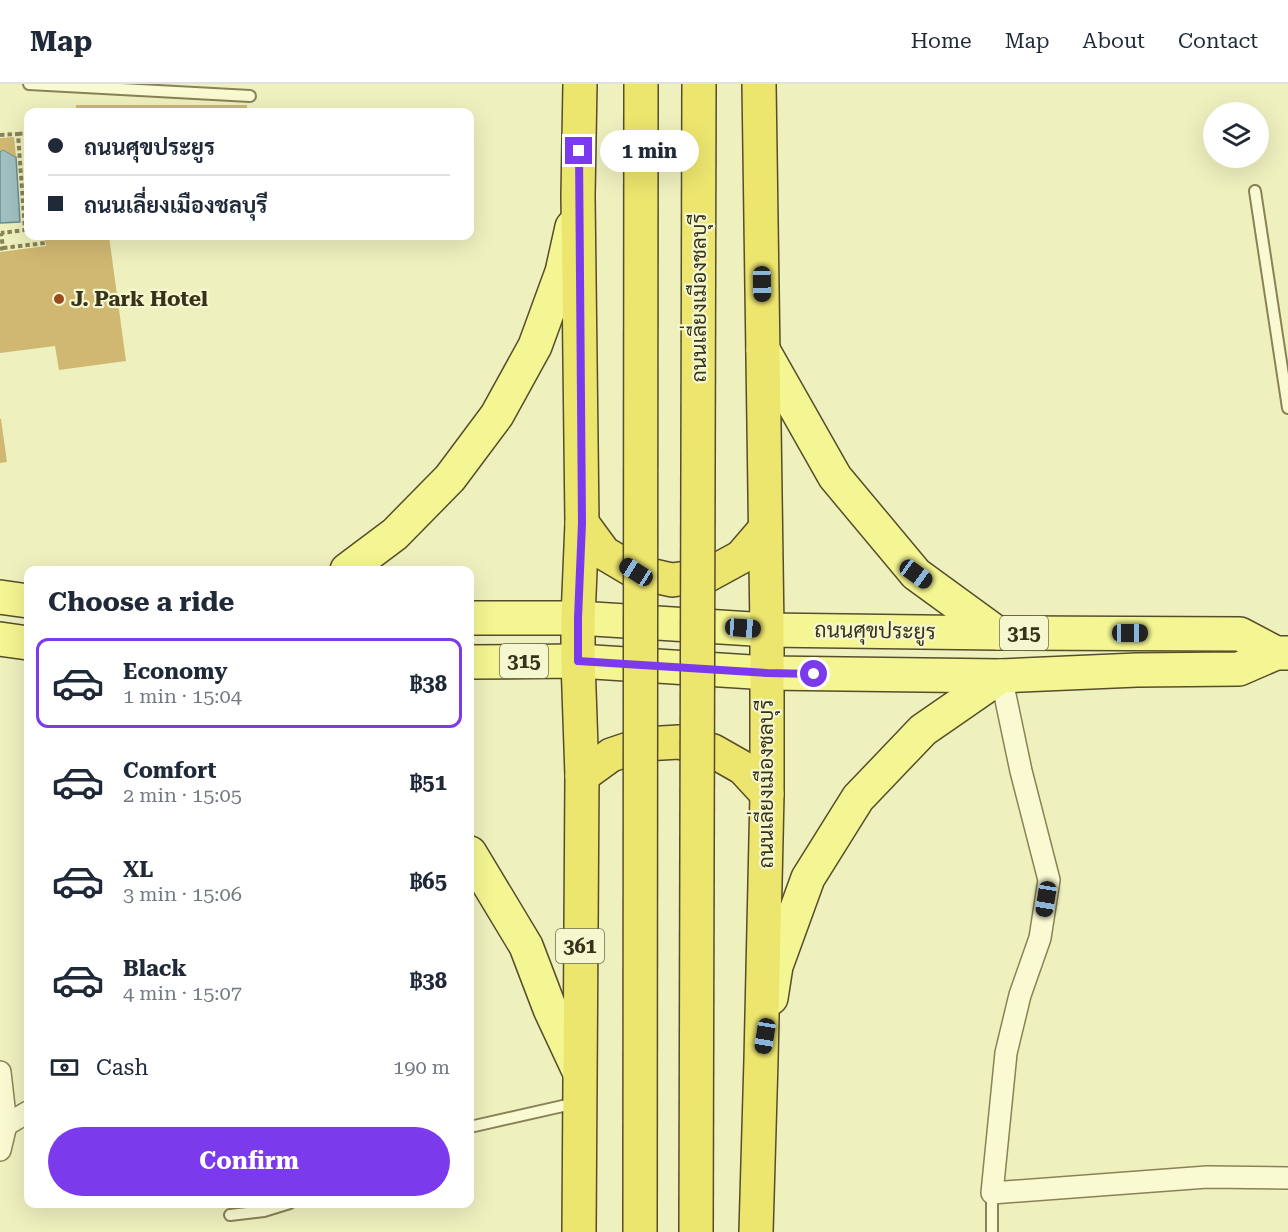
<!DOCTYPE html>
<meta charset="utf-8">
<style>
body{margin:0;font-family:"Roboto Serif",Sarabun,serif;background:#f2f2f3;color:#1f2937;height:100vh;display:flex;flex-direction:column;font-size:22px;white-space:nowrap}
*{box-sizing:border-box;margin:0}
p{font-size:20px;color:#747a83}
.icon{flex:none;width:33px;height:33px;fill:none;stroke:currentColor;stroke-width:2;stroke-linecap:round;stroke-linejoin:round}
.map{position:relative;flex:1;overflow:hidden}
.panel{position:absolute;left:24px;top:482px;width:450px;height:642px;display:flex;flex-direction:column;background:#fff;border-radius:12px;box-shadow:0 6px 24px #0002}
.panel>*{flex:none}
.top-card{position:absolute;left:24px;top:24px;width:450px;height:132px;border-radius:12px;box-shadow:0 6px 24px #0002;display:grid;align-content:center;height:132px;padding:0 24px;background:#fff}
.buttons{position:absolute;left:1203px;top:18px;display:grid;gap:12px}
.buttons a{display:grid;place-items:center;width:66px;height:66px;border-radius:50%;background:#fff;box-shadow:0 6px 24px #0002;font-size:30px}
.end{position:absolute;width:27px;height:27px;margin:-14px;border:8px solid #7c3aed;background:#fff;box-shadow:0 0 0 3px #fff}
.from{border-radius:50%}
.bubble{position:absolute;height:42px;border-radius:21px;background:#fff;box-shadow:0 6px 24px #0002;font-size:20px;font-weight:700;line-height:42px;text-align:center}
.car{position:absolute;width:18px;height:36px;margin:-18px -9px;border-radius:8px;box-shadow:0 0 4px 2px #0007;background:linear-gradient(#222 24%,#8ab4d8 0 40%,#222 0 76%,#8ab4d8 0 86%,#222 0)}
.top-card b{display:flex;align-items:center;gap:21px;height:57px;font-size:22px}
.top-card b+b{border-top:2px solid #e0e1e3}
.top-card i{width:15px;height:15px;background:#1f2937}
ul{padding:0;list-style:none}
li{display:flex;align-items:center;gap:18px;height:90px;margin:0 12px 9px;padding:0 12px;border:3px solid transparent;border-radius:12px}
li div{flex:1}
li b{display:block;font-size:22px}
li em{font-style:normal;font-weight:700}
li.selected{border-color:#7c3aed}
li>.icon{width:54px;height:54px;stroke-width:1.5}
h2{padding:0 24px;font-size:27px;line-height:72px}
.pay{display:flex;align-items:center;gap:15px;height:66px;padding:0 24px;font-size:22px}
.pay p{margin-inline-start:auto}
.primary-button{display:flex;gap:12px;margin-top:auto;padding:12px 24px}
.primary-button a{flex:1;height:69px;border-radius:36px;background:#7c3aed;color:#fff;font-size:24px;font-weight:700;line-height:69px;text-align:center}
header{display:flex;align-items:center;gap:36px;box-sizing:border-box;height:84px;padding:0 30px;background:#fff;border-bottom:2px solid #e0e1e3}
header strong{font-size:28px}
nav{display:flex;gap:33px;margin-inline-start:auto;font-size:21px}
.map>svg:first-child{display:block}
.water{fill:#a1c0c1;stroke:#698c8f;stroke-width:1.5}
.building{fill:#d0b872}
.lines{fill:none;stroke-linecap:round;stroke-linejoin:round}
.service-casing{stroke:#898256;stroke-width:14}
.minor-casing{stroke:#898256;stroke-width:24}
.primary-casing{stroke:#564d2b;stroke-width:36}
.trunk-casing{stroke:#564d2b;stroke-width:36}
.path{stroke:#898256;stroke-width:4;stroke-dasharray:4.5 3;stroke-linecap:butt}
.service{stroke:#f9fad1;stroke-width:10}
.minor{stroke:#f9fad1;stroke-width:21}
.primary{stroke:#f4f693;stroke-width:33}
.trunk{stroke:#ece56e;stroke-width:33}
.trunk-bridge-casing{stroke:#564d2b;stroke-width:36;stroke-linecap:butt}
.trunk-bridge{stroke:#ece56e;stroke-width:33}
.route{stroke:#7c3aed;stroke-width:8}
.poi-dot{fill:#9b4a23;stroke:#f5f7ce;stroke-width:2}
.labels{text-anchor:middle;stroke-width:4.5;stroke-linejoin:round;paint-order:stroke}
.shield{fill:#f5f7ce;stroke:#706d51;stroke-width:1.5}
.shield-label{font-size:20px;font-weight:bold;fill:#37321b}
.street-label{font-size:21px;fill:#37321b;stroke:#f5f7ce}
.poi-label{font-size:21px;font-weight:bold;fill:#37321b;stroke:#f5f7ce;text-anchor:start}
</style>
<header>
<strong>Map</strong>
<nav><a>Home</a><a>Map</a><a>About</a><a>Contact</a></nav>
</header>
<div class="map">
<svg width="1288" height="1148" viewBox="0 0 1288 1148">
<rect width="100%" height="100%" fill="#eef0be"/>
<polygon class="water" points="4,66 16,73 20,138 0,139 0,67"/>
<g class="building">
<rect x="76" y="21" width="171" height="7"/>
<polygon points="14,53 16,73 4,66 0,67 0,54"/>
<polygon points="44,152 109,152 126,277 59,286 55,262 0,269 0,168 46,162"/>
<polygon points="0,335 1,335 7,378 0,379"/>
</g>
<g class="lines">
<defs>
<g id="service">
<polyline points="29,0 250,12"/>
<polyline points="1255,107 1288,324"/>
<polyline points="470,1043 576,1019"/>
<polyline points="230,1131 264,1127 290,1119"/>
<polyline points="992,1148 992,1109"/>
</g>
<g id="minor">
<polyline points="1001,592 1021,687 1049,796 1040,854 1020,911 1006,969 992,1109 1207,1093 1288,1094"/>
<polyline points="0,988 6,1041 0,1066"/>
<polyline points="6,1041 28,1028"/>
</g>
<g id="primary">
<polyline points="763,266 835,393 916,490 997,549"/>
<polyline points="347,486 395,450 450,394 497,331 535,262 562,188 572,143"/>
<polyline points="0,513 28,517"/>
<polyline points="470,534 578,534 767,546 997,549 1240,550 1276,569"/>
<polyline points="0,555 28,559"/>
<polyline points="470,578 578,577 767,589 1001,592 1137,586 1239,585 1276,569 1288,569"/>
<polyline points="470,769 526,862 550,925 579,987"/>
<polyline points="771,914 776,882 808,794 858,714 923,646 1001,592"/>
</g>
<g id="trunk">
<polyline points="582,439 604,469 636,488 672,496 708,491 741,473 765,445"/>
<polyline points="582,692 611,671 644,660 679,658 713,667 743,684 767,710"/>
<polyline points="579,1148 582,692 578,577 578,534 582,439 578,112 580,0"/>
<polyline points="756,1148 761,976 767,710 767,546 759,0"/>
</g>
</defs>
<use href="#service" class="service-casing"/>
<use href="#minor" class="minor-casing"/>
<use href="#primary" class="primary-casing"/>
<use href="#trunk" class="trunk-casing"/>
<g class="path">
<polyline points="18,50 28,49"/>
<polyline points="0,51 18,50 25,146 1,149"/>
<polyline points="3,164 45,159"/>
<polyline points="0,165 3,164 1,149"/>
</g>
<use href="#service" class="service"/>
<use href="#minor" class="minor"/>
<use href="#primary" class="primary"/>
<use href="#trunk" class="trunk"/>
<defs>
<g id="trunk-bridge">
<polyline points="640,1148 641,0"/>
<polyline points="696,1148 699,0"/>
</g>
</defs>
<use href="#trunk-bridge" class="trunk-bridge-casing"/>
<use href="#trunk-bridge" class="trunk-bridge"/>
</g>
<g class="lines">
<polyline class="route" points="579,67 582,439 578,534 578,577 767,589 814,590"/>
</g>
<circle class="poi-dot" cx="59" cy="215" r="6"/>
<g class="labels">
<g class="shield">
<rect x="1000" y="532" width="48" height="34" rx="4.5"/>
<rect x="500" y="560" width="48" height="34" rx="4.5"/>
<rect x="556" y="845" width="48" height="34" rx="4.5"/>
</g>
<g class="shield-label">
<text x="1024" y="556">315</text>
<text x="524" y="584">315</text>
<text x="580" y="869">361</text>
</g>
<g class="street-label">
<text transform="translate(699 214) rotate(-90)" y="7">ถนนเลี่ยงเมืองชลบุรี</text>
<text transform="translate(875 547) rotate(1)" y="7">ถนนศุขประยูร</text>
<text transform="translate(766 700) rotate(-90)" y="7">ถนนเลี่ยงเมืองชลบุรี</text>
</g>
<g class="poi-label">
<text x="71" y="222">J. Park Hotel</text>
</g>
</g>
</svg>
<div class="buttons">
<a><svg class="icon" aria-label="layers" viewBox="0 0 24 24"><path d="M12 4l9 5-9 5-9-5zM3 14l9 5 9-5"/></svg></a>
</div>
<i class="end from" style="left:814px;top:590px"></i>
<i class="end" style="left:579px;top:67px"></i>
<div class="bubble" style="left:600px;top:46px;width:99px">1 min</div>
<i class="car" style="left:762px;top:200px;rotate:179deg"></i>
<i class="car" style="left:636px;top:488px;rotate:302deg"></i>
<i class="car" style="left:916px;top:490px;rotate:126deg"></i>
<i class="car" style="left:743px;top:544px;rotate:94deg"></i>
<i class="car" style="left:1130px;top:549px;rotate:90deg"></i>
<i class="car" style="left:1046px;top:815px;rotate:189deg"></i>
<i class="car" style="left:765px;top:952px;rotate:189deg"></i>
<div class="top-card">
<b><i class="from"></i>ถนนศุขประยูร</b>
<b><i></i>ถนนเลี่ยงเมืองชลบุรี</b>
</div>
<section class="panel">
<h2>Choose a ride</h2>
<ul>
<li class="selected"><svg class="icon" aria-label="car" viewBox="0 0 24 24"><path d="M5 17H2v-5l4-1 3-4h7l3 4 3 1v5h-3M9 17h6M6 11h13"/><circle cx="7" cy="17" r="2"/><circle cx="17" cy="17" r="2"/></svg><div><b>Economy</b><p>1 min · 15:04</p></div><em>฿38</em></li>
<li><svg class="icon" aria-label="car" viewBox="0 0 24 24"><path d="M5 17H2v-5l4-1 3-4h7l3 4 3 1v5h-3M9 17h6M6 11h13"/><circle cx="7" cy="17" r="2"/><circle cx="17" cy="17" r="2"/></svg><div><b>Comfort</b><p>2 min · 15:05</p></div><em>฿51</em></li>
<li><svg class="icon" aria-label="car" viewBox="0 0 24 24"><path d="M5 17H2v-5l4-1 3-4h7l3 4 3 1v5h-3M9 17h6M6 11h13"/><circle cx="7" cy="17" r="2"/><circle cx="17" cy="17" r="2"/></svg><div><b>XL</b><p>3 min · 15:06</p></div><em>฿65</em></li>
<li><svg class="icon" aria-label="car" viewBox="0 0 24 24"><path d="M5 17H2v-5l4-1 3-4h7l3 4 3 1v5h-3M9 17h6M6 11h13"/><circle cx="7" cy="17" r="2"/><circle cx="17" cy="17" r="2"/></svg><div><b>Black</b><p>4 min · 15:07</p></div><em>฿38</em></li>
</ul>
<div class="pay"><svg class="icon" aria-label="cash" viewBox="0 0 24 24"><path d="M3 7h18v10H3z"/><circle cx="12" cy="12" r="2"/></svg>Cash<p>190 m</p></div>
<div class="primary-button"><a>Confirm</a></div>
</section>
</div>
